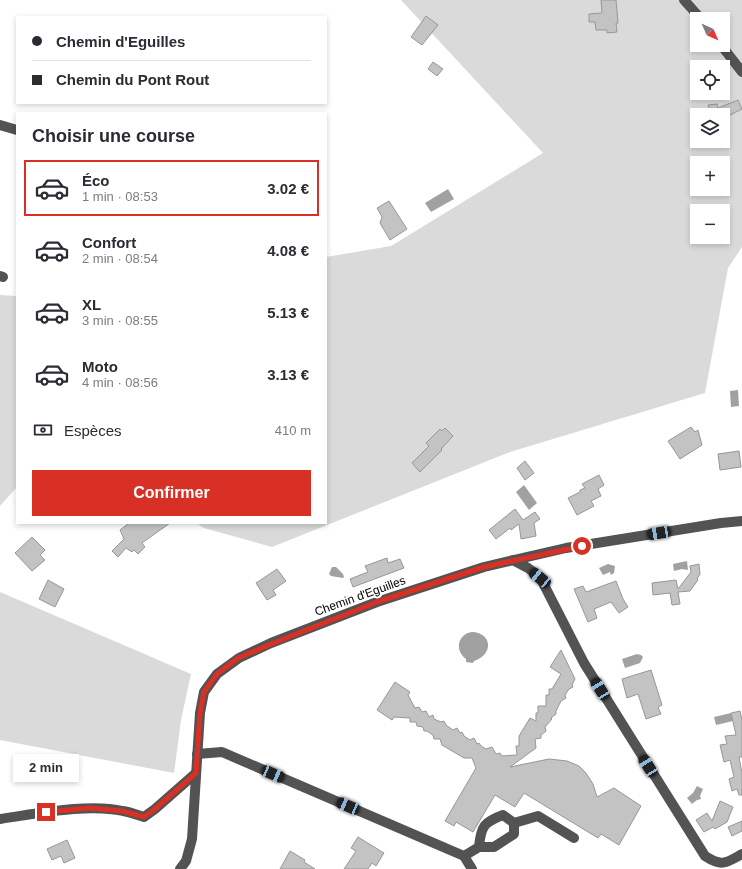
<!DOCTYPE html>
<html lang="fr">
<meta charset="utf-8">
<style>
body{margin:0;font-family:Helvetica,sans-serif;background:#f2f2f3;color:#2b2b33;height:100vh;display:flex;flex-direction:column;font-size:15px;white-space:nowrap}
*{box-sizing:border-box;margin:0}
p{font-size:13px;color:#7c7c81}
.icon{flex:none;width:22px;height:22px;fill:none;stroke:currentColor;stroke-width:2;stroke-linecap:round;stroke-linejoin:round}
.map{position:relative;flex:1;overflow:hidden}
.sheet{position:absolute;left:16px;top:112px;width:311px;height:412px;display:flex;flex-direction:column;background:#fff;border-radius:0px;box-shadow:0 2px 6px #0003}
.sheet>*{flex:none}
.top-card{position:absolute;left:16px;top:16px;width:311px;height:88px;border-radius:0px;box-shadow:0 2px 6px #0003;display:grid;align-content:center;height:88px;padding:0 16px;background:#fff}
.needle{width:26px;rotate:135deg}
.tools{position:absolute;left:690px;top:12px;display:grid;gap:8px}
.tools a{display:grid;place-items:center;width:40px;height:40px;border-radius:0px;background:#fff;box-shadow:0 2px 6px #0003;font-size:20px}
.end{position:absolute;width:18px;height:18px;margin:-9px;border:5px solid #d93025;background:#fff;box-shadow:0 0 0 2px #fff}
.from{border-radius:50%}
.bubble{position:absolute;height:28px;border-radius:0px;background:#fff;box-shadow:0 2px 6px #0003;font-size:13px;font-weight:600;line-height:28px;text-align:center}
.car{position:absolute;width:12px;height:24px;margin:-12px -6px;border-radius:5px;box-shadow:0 0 3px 1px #0007;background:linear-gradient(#222 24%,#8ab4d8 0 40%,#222 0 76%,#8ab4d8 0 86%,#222 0)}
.top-card b{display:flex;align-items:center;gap:14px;height:38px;font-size:15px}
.top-card b+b{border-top:1px solid #e1e1e2}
.top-card i{width:10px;height:10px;background:#2b2b33}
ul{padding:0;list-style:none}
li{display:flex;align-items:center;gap:12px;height:56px;margin:0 8px 6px;padding:0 8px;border:2px solid transparent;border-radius:0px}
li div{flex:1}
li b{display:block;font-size:15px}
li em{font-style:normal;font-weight:600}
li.selected{border-color:#d93025}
li>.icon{width:36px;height:36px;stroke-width:1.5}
h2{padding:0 16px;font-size:18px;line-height:48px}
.pay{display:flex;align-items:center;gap:10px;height:44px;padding:0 16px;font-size:15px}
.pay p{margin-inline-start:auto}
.primary-button{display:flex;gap:8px;margin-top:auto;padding:8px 16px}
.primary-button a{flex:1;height:46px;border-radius:0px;background:#d93025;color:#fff;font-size:16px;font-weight:600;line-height:46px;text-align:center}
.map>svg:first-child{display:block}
.green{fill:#dadada;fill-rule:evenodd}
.water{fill:#a1a1a1}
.building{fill:#c3c3c3;stroke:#979797}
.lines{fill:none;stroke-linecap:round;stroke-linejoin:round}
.minor{stroke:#535353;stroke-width:10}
.route{stroke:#d93025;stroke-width:5}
.labels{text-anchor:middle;stroke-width:4;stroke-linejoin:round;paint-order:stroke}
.street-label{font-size:12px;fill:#000;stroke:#fff}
</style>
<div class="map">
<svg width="742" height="869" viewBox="0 0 742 869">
<rect width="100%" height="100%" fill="#fff"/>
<g class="green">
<path d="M 401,0 L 742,0 L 742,247 L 728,268 L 705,393 L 510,452 L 272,547 L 204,528 L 196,523 L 326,523 L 326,257 L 391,246 L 543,153 ZM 697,19 L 723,19 L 723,45 L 697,45 ZM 697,67 L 723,67 L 723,93 L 697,93 ZM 697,115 L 723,115 L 723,141 L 697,141 ZM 697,163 L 723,163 L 723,189 L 697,189 ZM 697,211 L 723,211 L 723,237 L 697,237 Z"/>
<polygon points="0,295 17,296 17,487 0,506"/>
<polygon points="0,592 191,674 181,720 174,773 0,740"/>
</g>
<g class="water">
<polygon points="448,189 454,199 431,212 425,203"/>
<polygon points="738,390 739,406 731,407 730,391"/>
<polygon points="524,485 537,503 529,510 516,492"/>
<polygon points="687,561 688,570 682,569 674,571 673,564"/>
<polygon points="608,564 615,566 614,573 611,575 610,572 603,575 599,568"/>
<polygon points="332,567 336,567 343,574 344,577 343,578 331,576 329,574"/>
<path d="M 473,632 C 493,634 493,655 474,661 L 473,663 L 466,662 L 466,659 C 454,650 458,633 473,632 Z"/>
<polygon points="637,654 641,655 643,657 640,663 625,668 622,659"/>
<polygon points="731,713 733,721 716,725 714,717"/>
<polygon points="697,786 703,789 700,796 701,799 697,800 692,804 687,798 693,793"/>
</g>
<g class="building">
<polygon points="601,0 616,0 618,23 616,23 617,32 607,33 607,30 596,30 595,22 589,22 589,14 602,13"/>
<polygon points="426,16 438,25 422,45 411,37"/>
<polygon points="433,62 443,69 437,76 428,69"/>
<polygon points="738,100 742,109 730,115 702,115 710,111 708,105 717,104 718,108"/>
<polygon points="389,201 407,229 390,240 380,223 382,217 377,208"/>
<polygon points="691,427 695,432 698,430 702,445 680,459 668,441"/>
<polygon points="445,428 453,436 441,449 442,450 420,472 412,463 429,446 426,443 440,429 442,431"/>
<polygon points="739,451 741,467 720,470 718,454"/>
<polygon points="525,461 534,473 525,480 517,468"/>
<polygon points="599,475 604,485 598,489 601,496 591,501 594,506 577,515 568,498 580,492 580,490 585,488 582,484"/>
<polygon points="515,509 523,520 535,512 540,519 534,523 536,536 521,539 519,524 511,530 510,528 496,539 489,530"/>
<polygon points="129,523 170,523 142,543 145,547 138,554 134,550 132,552 126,548 118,557 112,551 124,539 120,530"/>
<polygon points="32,537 45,550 40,555 45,560 32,571 15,553"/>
<polygon points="387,558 388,563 400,559 404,568 353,587 350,579 368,572 365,566"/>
<polygon points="699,564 700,574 697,579 698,580 690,591 678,592 680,604 672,605 670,593 653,595 652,583 676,580 678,589 691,572 690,566"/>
<polygon points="277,569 286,581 273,590 276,595 267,600 256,583"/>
<polygon points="48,580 64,589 55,607 39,599"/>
<polygon points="616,581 623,599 628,607 619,613 611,602 594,609 597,618 588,622 574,589 583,586 586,592"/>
<polygon points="561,650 575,679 572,685 573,687 569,689 565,695 566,698 561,701 556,711 556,714 551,718 552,719 545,727 546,731 541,735 541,738 535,739 536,748 510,767 549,759 567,761 579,766 586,773 593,784 597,797 614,788 641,806 619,845 601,834 598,838 524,793 515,807 495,795 473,832 456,822 454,826 445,821 476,768 472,758 464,758 442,745 440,739 434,739 433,735 427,731 424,731 423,727 417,726 416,722 410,722 410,718 394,717 392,720 377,710 395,682 410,692 408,695 415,708 419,707 422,712 426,711 429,717 433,715 434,719 441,722 444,721 446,725 453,730 457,728 460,733 462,732 464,736 470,740 474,738 477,744 479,743 481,746 486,749 492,747 496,754 500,753 502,756 517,755 516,746 519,746 519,736 530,718 536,721 536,713 538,713 538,706 546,706 546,695 549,695 549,689 552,689 561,674 550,667"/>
<polygon points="651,670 662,705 658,707 661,714 646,719 638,694 627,698 622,679"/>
<polygon points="740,711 742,720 742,757 739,757 742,773 742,795 739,795 737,789 732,791 729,779 734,777 730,760 724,762 720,745 727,744 725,736 736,735 731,713"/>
<polygon points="720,801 733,807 727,822 715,829 713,827 704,832 696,820 707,813 712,821"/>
<polygon points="742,821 742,831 732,836 728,827"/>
<polygon points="358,837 384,853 376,866 372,863 368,869 344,869 356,851 351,848"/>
<polygon points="67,840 75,858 64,863 61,856 52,860 47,849"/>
<polygon points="290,851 305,860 304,862 315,869 280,869"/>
</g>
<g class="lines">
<g class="minor">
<polyline points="684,0 701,19"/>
<polyline points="721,45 742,72"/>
<polyline points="0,125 17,130"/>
<polyline points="0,276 3,277"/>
<path d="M 513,560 L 528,568 L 540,577 L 584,663 L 705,856 C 722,867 726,863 742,854"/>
<polyline points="197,754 222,752 464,856 472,869"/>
<path d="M 0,819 C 36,814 88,803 123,811 C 130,812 137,815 144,817 L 155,809 L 196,773"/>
<polyline points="514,823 538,816 574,838"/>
<path d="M 464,856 L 479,847 L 494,847 L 514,834 L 514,823 L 503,815 C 484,822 481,826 479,847"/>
<polyline points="180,869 186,861 192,839 200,713 204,692 217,674 239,658 271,643 377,602 484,567 566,548 721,523 742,521"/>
</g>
</g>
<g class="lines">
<polyline class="route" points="46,812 90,808 122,811 144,817 155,809 196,773 200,713 204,692 217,674 238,658 271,644 377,602 484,567 582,546"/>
</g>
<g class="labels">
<g class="street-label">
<text transform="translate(360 596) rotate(-20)" y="4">Chemin d'Eguilles</text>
</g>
</g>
</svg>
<div class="tools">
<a><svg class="needle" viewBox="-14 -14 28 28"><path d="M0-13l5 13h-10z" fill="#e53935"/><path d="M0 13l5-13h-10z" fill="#7c7c81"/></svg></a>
<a><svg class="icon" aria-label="locate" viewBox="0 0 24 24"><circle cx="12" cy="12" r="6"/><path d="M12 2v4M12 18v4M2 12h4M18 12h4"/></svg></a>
<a><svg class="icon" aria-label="layers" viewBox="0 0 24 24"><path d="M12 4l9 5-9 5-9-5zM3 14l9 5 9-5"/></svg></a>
<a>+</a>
<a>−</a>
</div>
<i class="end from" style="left:582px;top:546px"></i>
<i class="end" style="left:46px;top:812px"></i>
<div class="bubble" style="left:13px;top:754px;width:66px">2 min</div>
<i class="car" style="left:659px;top:533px;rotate:261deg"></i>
<i class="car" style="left:540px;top:578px;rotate:309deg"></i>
<i class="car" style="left:600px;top:689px;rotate:328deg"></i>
<i class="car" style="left:648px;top:766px;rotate:328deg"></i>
<i class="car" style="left:273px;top:774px;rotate:113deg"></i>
<i class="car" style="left:348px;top:806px;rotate:293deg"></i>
<div class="top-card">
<b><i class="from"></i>Chemin d'Eguilles</b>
<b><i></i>Chemin du Pont Rout</b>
</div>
<section class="sheet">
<h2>Choisir une course</h2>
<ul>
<li class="selected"><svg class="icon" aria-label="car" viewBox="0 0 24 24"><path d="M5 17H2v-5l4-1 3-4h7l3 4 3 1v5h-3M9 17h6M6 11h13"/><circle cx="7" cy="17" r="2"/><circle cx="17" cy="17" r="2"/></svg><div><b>Éco</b><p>1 min · 08:53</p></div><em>3.02 €</em></li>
<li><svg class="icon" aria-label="car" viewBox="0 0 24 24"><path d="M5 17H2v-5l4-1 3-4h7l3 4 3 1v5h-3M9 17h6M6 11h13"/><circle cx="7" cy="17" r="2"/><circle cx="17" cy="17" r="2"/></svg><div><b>Confort</b><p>2 min · 08:54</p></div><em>4.08 €</em></li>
<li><svg class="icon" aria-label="car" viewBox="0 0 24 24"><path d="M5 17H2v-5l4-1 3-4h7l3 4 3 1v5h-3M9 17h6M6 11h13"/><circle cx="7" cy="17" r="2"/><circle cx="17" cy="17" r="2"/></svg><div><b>XL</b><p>3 min · 08:55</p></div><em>5.13 €</em></li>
<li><svg class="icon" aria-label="car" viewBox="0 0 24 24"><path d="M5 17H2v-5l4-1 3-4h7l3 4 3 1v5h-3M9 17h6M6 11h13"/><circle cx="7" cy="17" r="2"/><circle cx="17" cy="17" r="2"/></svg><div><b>Moto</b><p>4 min · 08:56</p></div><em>3.13 €</em></li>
</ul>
<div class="pay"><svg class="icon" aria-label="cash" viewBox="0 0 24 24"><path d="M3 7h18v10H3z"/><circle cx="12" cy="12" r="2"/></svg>Espèces<p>410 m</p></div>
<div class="primary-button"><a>Confirmer</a></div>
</section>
</div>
